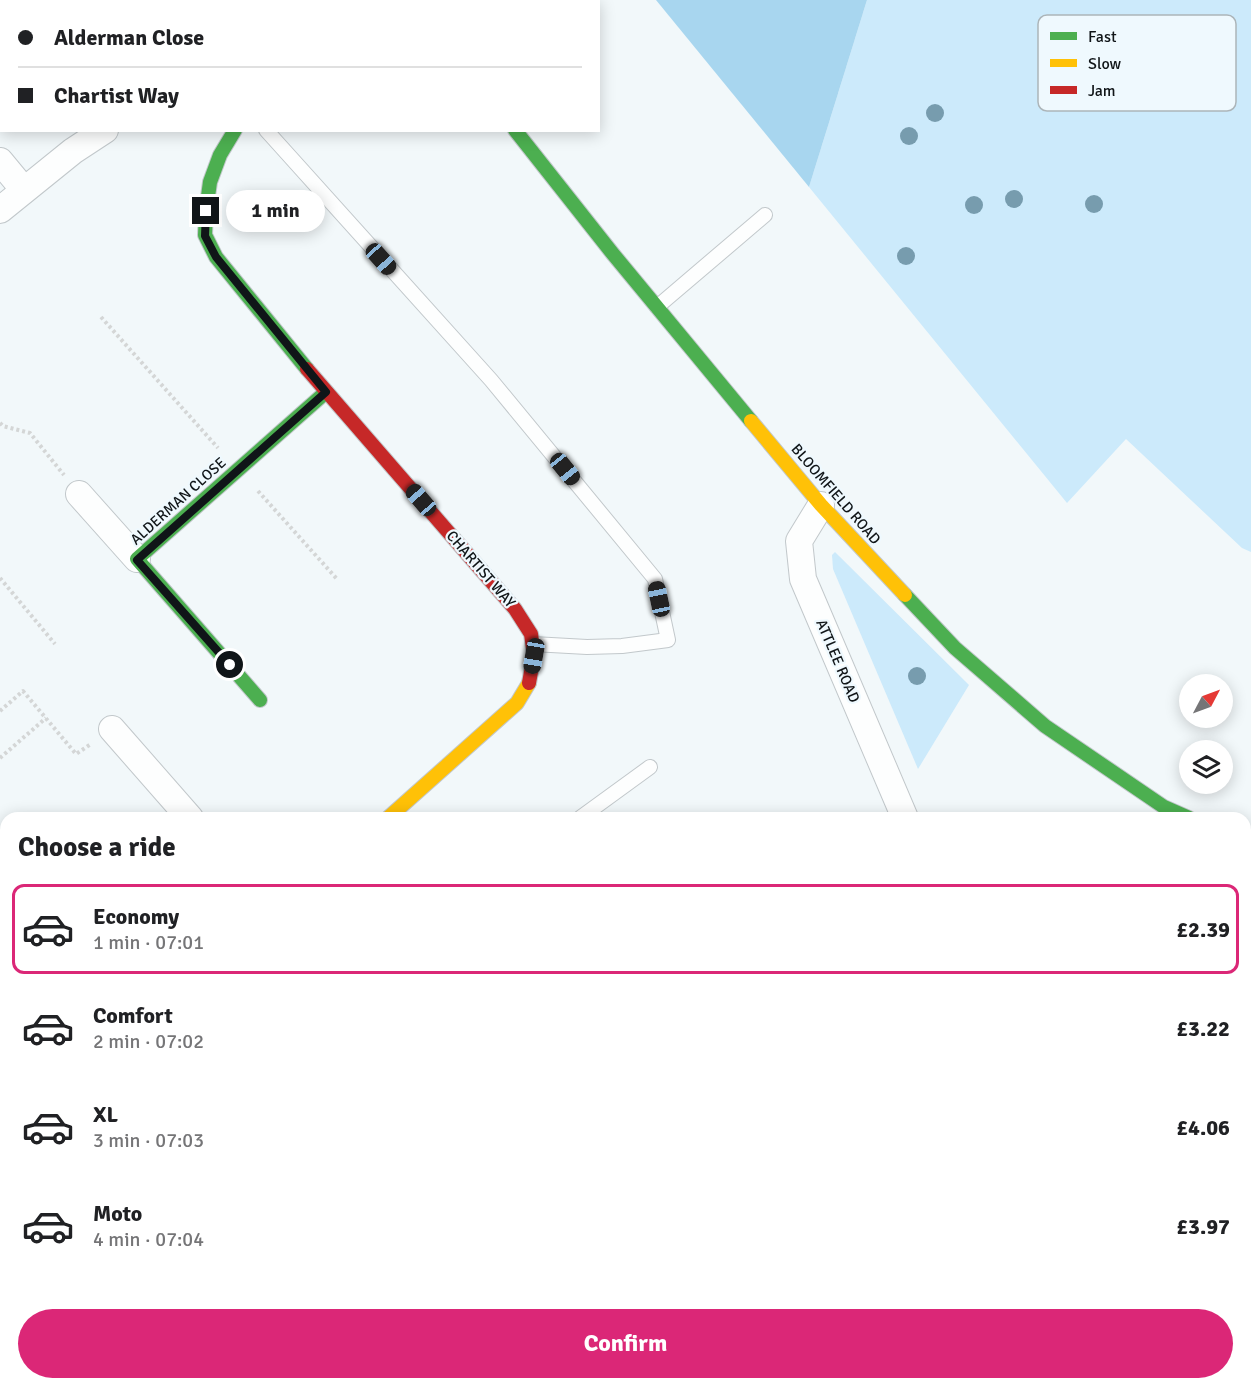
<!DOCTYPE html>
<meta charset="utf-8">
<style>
body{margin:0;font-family:Signika,sans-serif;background:#f6f6f6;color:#202124;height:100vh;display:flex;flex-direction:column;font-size:22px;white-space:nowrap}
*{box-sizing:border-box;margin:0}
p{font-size:20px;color:#757577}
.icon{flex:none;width:33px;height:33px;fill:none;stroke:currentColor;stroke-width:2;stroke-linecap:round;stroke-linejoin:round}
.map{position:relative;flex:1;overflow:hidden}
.details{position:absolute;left:0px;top:812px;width:1251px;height:578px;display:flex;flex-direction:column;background:#fff;border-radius:18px 18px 0 0;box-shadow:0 3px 15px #0003}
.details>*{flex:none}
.hud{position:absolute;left:0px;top:0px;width:600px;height:132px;box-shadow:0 3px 15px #0003;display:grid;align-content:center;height:132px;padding:0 18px;background:#fff}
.needle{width:39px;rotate:49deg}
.tools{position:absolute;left:1179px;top:674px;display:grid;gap:12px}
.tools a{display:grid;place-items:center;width:54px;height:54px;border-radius:50%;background:#fff;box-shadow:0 3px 15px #0003;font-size:30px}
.end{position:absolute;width:27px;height:27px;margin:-14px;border:8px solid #101518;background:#fff;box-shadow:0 0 0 3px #fff}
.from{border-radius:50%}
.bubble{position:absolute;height:42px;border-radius:21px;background:#fff;box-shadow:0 3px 15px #0003;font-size:20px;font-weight:700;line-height:42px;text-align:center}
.car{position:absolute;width:18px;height:36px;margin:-18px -9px;border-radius:8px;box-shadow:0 0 4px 2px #0007;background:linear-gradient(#222 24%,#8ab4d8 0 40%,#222 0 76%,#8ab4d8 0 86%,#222 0)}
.hud b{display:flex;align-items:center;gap:21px;height:57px;font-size:22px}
.hud b+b{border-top:2px solid #e0e0e0}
.hud i{width:15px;height:15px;background:#202124}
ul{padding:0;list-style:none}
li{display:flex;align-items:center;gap:18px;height:90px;margin:0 12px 9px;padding:0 6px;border:3px solid transparent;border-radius:12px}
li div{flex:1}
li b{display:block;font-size:22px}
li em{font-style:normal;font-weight:700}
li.selected{border-color:#db2777}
li>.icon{width:54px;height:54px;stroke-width:1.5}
h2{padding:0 18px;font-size:27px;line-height:72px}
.cta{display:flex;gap:12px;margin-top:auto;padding:12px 18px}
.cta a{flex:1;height:69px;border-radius:36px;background:#db2777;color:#fff;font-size:24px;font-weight:700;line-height:69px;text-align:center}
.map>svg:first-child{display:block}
.green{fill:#cceafb}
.forest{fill:#a8d6ef}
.building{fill:#d8dee0;stroke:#b7bdbf;stroke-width:1.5}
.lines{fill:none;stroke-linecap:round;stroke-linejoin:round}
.lane-casing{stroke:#c2c8cb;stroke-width:16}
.street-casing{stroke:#c2c8cb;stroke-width:28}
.fast-casing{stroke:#c2c8cb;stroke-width:16}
.slow-casing{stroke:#c2c8cb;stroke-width:16}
.jam-casing{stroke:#c2c8cb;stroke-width:16}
.path{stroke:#d4d6d6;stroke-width:4;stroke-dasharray:3 3;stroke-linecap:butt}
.lane{stroke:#fdfefe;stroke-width:14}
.street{stroke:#fdfefe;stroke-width:26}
.fast{stroke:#4caf50;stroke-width:14}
.slow{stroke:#ffc107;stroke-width:14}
.jam{stroke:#c62828;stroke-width:14}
.tree{fill:#779cae}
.route{stroke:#101518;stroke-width:8}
.labels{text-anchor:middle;stroke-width:4.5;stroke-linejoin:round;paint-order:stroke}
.street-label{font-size:15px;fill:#101518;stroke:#eff9fe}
.key{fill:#eff9fe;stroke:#acb5b9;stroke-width:1.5}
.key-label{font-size:16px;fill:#101518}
</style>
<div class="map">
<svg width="1251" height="1388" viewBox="0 0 1251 1388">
<rect width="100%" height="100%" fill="#f2f8fa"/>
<g class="green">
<polygon points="867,0 1251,0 1251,552 1242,548 1126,439 1067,503 809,187"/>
<polygon points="835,552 969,685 918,769 833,569 832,555"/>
<polygon points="1245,1045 1251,1048 1251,1260 1245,1258"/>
<polygon points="151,1383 309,1383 306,1388 149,1388"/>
</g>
<g class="forest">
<polygon points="656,0 867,0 809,187"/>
<polygon points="927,1383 1039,1383 1041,1388 925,1388"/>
</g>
<polygon class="building" points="86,1383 131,1383 132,1384 128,1388 90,1388"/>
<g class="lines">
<defs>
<g id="lane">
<polyline points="266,130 491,380 655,579 668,640 622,646 587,647 533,644"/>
<polyline points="657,307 765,215"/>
<polyline points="580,818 650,767"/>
<polyline points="1245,1030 1251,1033"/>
</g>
<g id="street">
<polyline points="127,0 128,2"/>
<polyline points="308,2 308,0"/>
<polyline points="0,161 24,190"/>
<polyline points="0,210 73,151 105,130"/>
<polyline points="79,494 137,559"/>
<polyline points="821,505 799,541 803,579 905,818"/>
<polyline points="112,729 190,818"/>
<polyline points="0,967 6,973"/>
<polyline points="0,1232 6,1229"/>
<polyline points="0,1324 6,1341"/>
<polyline points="22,1383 24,1388"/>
<polyline points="338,1388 340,1383"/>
<polyline points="715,1388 717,1383"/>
</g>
<g id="fast">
<polyline points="411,0 412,2"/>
<polyline points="235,130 220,155 210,182 206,211 205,235 216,257 307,369"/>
<polyline points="515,130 613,254 751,421"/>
<polyline points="905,595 955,648 1045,726 1164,807 1189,818"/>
<polyline points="260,700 137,559 326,392"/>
<polyline points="1245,853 1251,858"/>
</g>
<g id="slow">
<polyline points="751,421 821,505 905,595"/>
<polyline points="388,818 517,703 529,683"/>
</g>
<polyline id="jam" points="307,369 515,609 531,634 534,655 529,683"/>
</defs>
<use href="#lane" class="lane-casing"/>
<use href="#street" class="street-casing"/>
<use href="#fast" class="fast-casing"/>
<use href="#slow" class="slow-casing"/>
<use href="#jam" class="jam-casing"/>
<g class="path">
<polyline points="101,317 218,448"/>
<polyline points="0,423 3,426 30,433 64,475"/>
<polyline points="258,491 337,579"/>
<polyline points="0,578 55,644"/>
<polyline points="0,711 23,691 76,754 91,744"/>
<polyline points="0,758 46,718"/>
<polyline points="1245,1145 1251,1148"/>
</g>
<use href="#lane" class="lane"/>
<use href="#street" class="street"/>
<use href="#fast" class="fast"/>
<use href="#slow" class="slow"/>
<use href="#jam" class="jam"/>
</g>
<g class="tree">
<circle cx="935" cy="113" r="9"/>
<circle cx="909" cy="136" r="9"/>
<circle cx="1014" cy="199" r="9"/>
<circle cx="1094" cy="204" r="9"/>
<circle cx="974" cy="205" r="9"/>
<circle cx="906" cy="256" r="9"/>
<circle cx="917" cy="676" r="9"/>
</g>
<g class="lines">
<polyline class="route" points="206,211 205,236 216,257 326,392 137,560 230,665"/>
</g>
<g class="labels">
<g class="street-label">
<text transform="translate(836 494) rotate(49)" y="5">BLOOMFIELD ROAD</text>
<text transform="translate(178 501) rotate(-42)" y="5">ALDERMAN CLOSE</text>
<text transform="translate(481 569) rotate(49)" y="5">CHARTIST WAY</text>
<text transform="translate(838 661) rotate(67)" y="5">ATTLEE ROAD</text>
</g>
</g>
<rect x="1038" y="15" width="198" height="96" rx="9" class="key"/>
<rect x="1050" y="32" width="27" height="8" fill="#4caf50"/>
<rect x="1050" y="59" width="27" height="8" fill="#ffc107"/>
<rect x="1050" y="86" width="27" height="8" fill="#c62828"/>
<g class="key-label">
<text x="1088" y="42">Fast</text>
<text x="1088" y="69">Slow</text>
<text x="1088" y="96">Jam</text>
</g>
</svg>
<div class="tools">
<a><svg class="needle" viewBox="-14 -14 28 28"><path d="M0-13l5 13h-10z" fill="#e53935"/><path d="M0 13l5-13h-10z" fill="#757577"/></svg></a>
<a><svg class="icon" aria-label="layers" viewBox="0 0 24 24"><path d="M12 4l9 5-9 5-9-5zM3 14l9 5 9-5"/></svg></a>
</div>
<i class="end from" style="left:230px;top:665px"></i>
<i class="end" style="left:206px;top:211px"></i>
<div class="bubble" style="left:226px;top:190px;width:99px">1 min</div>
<i class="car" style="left:381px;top:259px;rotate:138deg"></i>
<i class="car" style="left:565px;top:469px;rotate:141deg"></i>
<i class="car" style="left:421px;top:500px;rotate:319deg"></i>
<i class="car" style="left:659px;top:599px;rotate:348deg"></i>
<i class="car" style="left:534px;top:656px;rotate:190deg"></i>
<div class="hud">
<b><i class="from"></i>Alderman Close</b>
<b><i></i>Chartist Way</b>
</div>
<section class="details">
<h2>Choose a ride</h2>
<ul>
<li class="selected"><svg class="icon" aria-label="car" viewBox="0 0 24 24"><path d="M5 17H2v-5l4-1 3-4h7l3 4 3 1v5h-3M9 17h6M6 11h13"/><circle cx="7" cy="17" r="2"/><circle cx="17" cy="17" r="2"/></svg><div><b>Economy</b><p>1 min · 07:01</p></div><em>£2.39</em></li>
<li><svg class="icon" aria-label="car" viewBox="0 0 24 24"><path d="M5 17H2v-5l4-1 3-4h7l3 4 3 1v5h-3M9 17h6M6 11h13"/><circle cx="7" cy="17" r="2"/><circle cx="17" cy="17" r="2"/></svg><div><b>Comfort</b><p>2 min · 07:02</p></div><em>£3.22</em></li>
<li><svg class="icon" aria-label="car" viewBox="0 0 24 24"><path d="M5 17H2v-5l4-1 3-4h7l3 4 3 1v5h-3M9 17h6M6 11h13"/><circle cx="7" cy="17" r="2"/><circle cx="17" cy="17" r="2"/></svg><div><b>XL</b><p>3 min · 07:03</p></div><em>£4.06</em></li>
<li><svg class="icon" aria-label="car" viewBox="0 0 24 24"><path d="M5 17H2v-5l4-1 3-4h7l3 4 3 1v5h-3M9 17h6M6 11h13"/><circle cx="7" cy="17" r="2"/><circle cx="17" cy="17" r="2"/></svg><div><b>Moto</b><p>4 min · 07:04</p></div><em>£3.97</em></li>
</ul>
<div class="cta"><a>Confirm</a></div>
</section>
</div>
